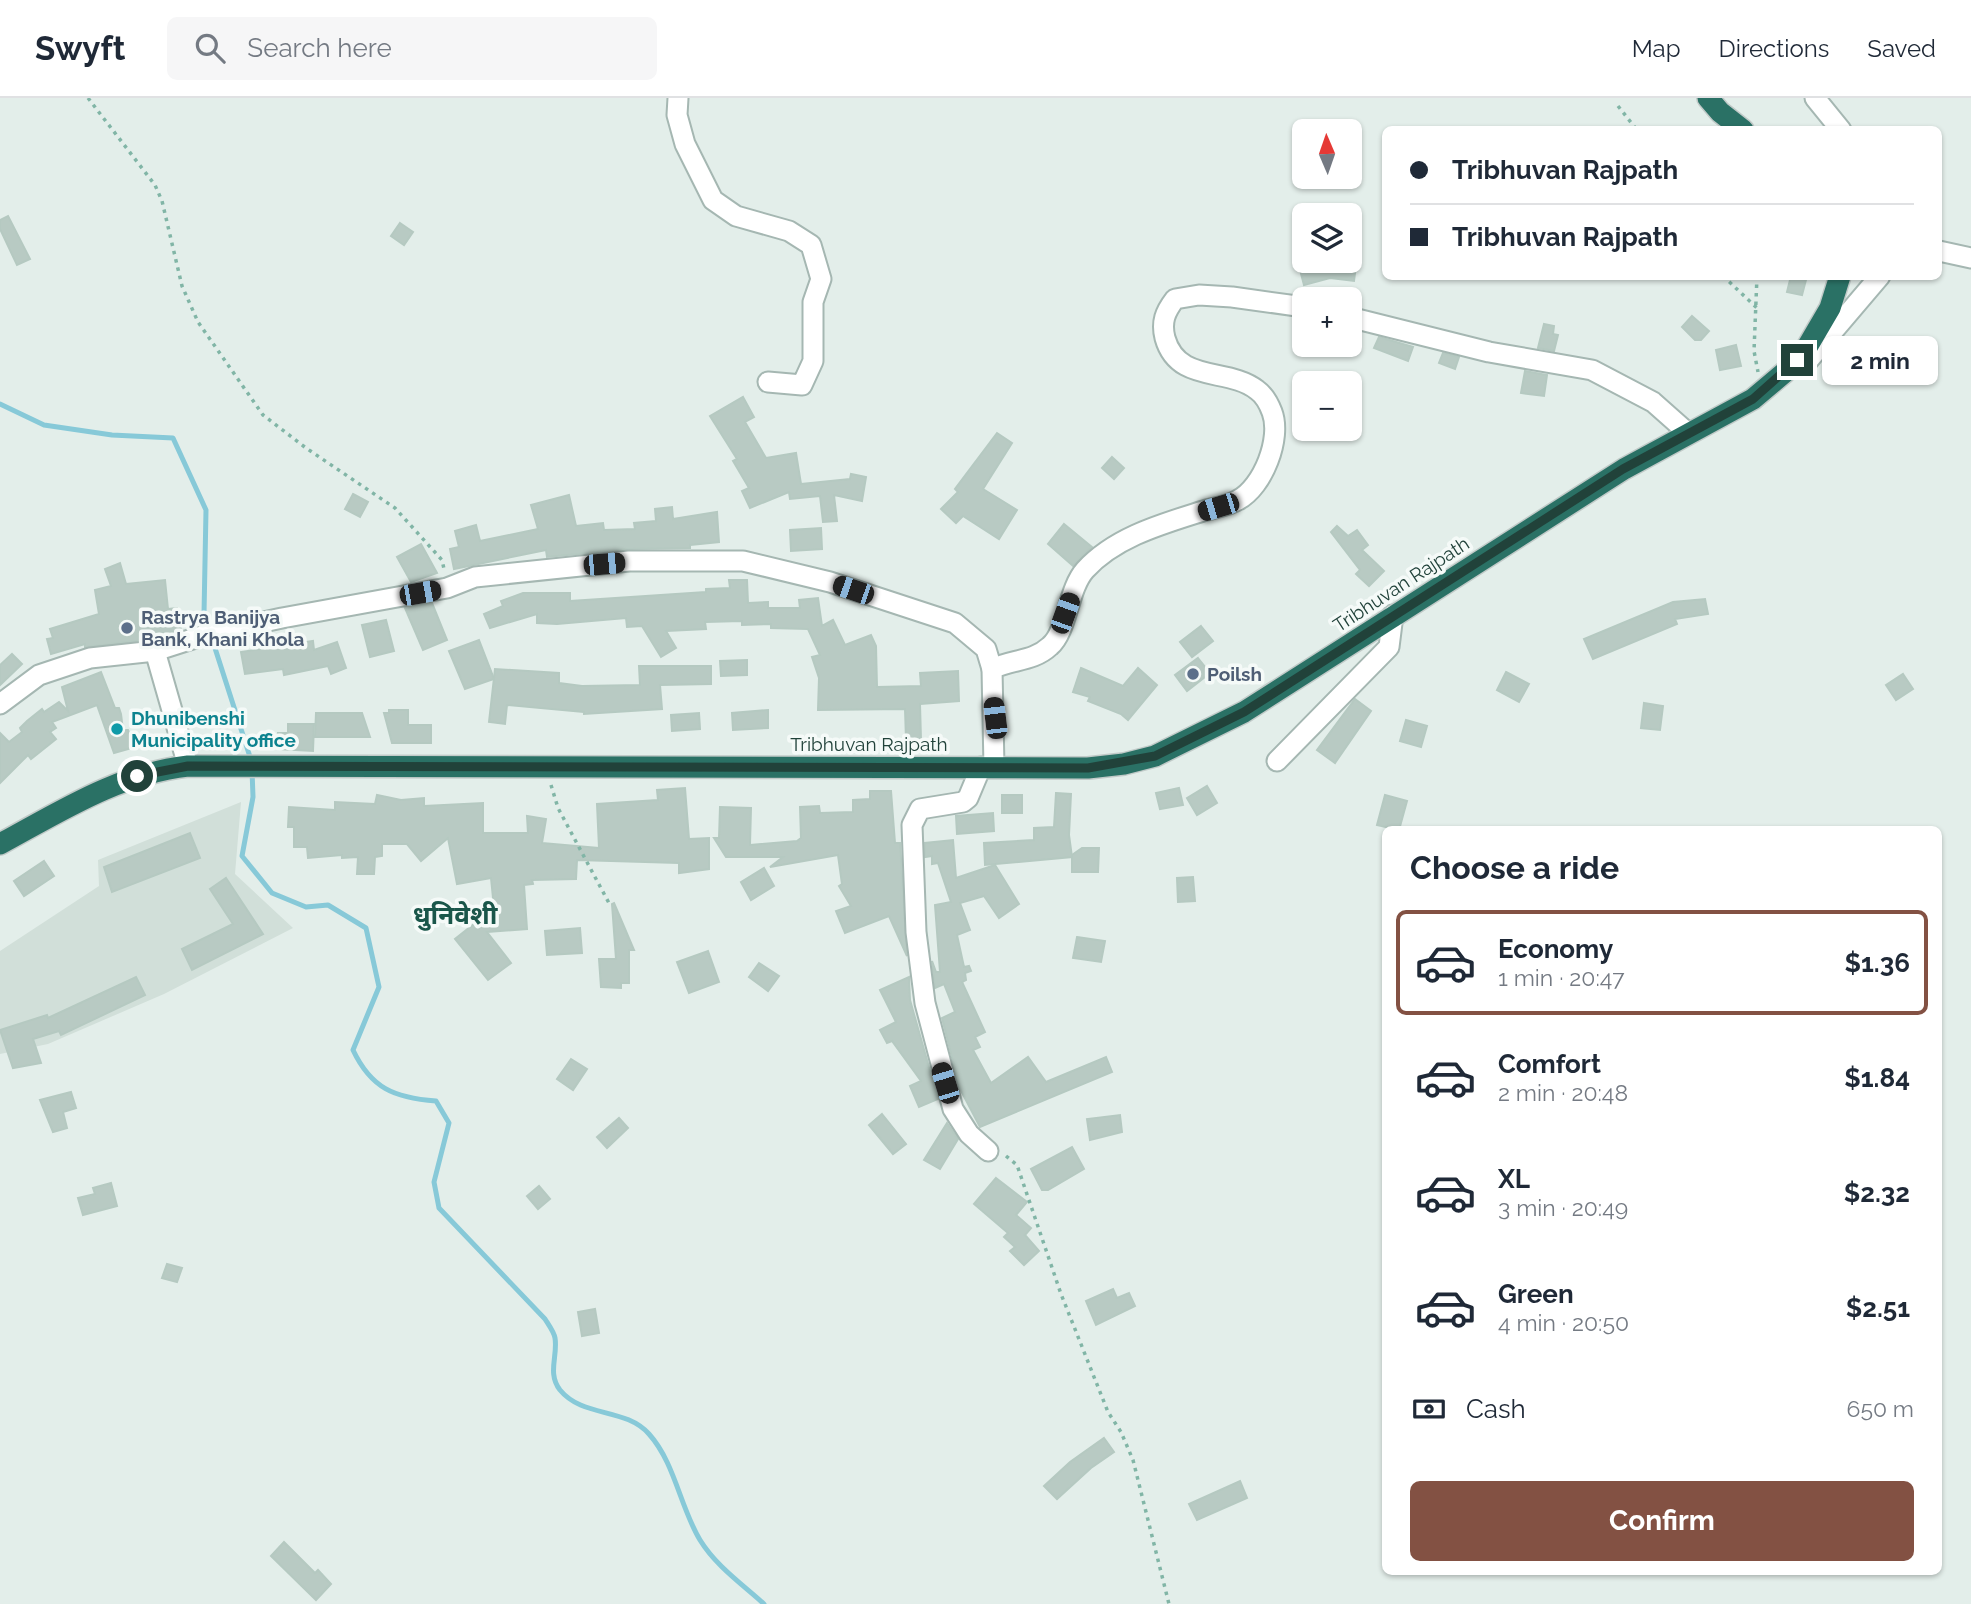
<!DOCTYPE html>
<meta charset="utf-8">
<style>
body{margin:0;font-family:Raleway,"Noto Sans Devanagari",sans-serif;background:#f6f6f7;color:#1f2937;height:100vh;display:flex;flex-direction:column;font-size:26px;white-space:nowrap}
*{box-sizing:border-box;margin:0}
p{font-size:23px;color:#747a83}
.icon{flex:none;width:38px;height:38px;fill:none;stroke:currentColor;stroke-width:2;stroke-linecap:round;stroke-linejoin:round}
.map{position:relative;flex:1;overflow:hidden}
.side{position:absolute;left:1382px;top:728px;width:560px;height:749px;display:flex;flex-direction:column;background:#fff;border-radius:10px;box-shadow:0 2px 5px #0004}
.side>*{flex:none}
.top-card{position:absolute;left:1382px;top:28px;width:560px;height:154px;border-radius:10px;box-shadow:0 2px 5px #0004;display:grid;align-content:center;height:154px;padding:0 28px;background:#fff}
.needle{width:46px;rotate:358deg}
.fabs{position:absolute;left:1292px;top:21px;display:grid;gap:14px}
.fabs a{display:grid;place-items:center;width:70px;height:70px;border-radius:10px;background:#fff;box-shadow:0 2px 5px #0004;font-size:35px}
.end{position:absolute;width:32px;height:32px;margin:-16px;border:9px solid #21423a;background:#fff;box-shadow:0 0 0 4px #fff}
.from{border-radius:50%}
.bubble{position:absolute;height:49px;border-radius:10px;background:#fff;box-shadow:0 2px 5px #0004;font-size:23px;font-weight:700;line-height:49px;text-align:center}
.car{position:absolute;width:21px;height:42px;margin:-21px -10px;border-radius:9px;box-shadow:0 0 5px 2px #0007;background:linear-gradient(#222 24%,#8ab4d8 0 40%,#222 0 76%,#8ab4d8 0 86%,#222 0)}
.top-card b{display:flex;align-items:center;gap:24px;height:66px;font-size:26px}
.top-card b+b{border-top:2px solid #e0e1e3}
.top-card i{width:18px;height:18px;background:#1f2937}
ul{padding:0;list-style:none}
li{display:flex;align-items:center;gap:21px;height:105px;margin:0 14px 10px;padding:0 14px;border:4px solid transparent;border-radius:10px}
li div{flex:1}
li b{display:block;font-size:26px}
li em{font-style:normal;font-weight:700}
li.on{border-color:#835143}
li>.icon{width:63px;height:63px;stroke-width:1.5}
h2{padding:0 28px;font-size:32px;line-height:84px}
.pay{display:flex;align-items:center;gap:18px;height:77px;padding:0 28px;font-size:26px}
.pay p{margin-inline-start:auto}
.button{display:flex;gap:14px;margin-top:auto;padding:14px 28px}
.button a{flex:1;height:80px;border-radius:10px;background:#835143;color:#fff;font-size:28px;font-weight:700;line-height:80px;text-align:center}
header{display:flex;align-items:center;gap:42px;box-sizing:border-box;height:98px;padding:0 35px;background:#fff;border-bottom:2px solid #e0e1e3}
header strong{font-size:33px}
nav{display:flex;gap:38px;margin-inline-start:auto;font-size:24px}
.search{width:490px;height:63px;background:#f6f6f7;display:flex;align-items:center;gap:18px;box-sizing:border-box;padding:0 24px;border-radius:10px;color:#747a83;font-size:26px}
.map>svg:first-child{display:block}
.built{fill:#d1dfd9}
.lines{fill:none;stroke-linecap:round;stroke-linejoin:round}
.stream{stroke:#87c9d8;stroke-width:5}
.building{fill:#b8cac3;stroke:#b5c9c1;stroke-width:2}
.minor-casing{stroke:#a5b7b2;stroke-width:23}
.highway-casing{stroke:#c1cac8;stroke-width:24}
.path{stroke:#81b5a6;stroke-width:3.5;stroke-dasharray:3.5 5;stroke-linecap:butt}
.minor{stroke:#fff;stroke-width:19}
.highway{stroke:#2a7165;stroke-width:21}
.route{stroke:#21423a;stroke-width:9}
.service-dot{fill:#5c6f8a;stroke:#f5faf8;stroke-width:2.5}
.culture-dot{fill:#0f9aa8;stroke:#f5faf8;stroke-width:2.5}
.labels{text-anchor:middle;stroke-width:7;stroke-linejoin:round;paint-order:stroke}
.street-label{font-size:19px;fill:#21423a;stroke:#f5faf8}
.service-label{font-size:19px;font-weight:bold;fill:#4e5e75;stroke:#f5faf8;text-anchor:start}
.culture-label{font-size:19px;font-weight:bold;fill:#0d838f;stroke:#f5faf8;text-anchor:start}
.district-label{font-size:26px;font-weight:bold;fill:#1a564a;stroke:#f5faf8}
</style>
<header>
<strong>Swyft</strong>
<div class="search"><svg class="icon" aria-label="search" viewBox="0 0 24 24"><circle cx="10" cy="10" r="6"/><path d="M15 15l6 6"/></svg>Search here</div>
<nav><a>Map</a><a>Directions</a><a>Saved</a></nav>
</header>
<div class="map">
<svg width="1971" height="1506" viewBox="0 0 1971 1506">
<rect width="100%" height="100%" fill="#e3eeea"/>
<polygon class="built" points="241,704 235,776 293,830 164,896 48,946 0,956 0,853 99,788 98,762"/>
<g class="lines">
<g class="stream">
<polyline points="0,306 44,327 112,337 173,340 206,412 204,516 251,662"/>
<path d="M 252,672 L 253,699 L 242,758 L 272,795 L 306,809 L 328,807 L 366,830 L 379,889 L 353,952 C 371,990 394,1000 436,1003 L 449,1025 L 434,1084 L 439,1110 L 545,1221 C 548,1226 554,1234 555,1240 C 558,1258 547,1275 560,1292 C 583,1320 625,1309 649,1336 C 675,1365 680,1409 700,1442 C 716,1468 742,1486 764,1506"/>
</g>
</g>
<g class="building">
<polygon points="8,118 30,161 17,167 0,131 0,122"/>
<polygon points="400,125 413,134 404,147 391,138"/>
<polygon points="1327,165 1356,168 1354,183 1330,180 1304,187 1300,172"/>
<polygon points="1791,178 1807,178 1802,197 1787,194"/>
<polygon points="1692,218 1709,233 1701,242 1695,242 1682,229"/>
<polygon points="1544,226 1554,228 1553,236 1558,237 1554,253 1538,250"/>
<polygon points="1379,239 1413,249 1408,263 1374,250"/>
<polygon points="1736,247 1741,268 1720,272 1716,252"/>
<polygon points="1443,255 1459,259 1455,271 1439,265"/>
<polygon points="1525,273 1547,277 1544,298 1521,295"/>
<polygon points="743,299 754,319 745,324 766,360 796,355 801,386 850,381 851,376 866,379 862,403 834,397 837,423 823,424 820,398 790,401 789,394 750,410 742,393 749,390 733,363 737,361 710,318"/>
<polygon points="997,335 1012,345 983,391 1017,412 999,441 963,418 956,425 941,411 958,394 955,391"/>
<polygon points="1112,359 1124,370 1114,381 1102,370"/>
<polygon points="353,396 368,404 360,419 345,411"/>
<polygon points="569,397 576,428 603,425 604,432 635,431 634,425 656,423 655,411 672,409 673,421 717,414 719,444 690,447 690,450 628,451 547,459 546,452 454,471 450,451 459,449 455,433 476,427 480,443 538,431 531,407"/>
<polygon points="1064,426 1092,449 1073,468 1048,446"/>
<polygon points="1337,428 1348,438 1357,432 1368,447 1362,452 1384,473 1369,488 1356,476 1360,472 1331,434"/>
<polygon points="821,430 822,451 791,453 790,432"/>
<polygon points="421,446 437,475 411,484 397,459"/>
<polygon points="120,465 126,486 165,482 168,511 177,510 181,532 152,541 85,549 85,546 51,556 47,541 53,540 50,531 99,516 95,492 111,488 105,471"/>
<polygon points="729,482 747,482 748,505 768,504 768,510 800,510 799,502 818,500 822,528 833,522 845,547 871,537 876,548 877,589 921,588 920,575 958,573 959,603 920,606 921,642 906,642 905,611 818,612 819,580 812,559 820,557 808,531 771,530 771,526 742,527 742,523 705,524 706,531 666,533 676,550 661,559 642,528 627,529 626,520 557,526 537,525 537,516 490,530 484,516 503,508 501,503 523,495 570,495 570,503 706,494 706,491 730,490"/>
<polygon points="1705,501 1708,516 1675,521 1677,526 1593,561 1584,541 1673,504"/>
<polygon points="432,505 447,542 423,552 405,510"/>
<polygon points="386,522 394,553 370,559 362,527"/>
<polygon points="1201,528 1213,543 1192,559 1180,544"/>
<polygon points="479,542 494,581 465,591 449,553"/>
<polygon points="313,543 314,552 337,544 346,570 331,576 328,568 284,577 283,571 245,576 241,554"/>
<polygon points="12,556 22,566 0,587 0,567"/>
<polygon points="1198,560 1210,575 1187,593 1175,577"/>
<polygon points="747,562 747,577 721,578 720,563"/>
<polygon points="639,568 711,568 711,586 660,587 662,611 584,616 584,614 507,607 505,626 489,624 495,571 559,575 559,585 582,588 640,587"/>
<polygon points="1081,570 1123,588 1138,570 1157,587 1128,622 1121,616 1088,603 1090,599 1073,594"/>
<polygon points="101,574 115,610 119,610 121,616 123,632 128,632 135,649 114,655 97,607 52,624 56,630 50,634 56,641 31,661 28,657 0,685 0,635 9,644 22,634 20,630 27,623 42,611 44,614 59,604 68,613 62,589"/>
<polygon points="1506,574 1529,586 1519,604 1497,592"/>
<polygon points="1903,576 1913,591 1896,602 1886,587"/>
<polygon points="1355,601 1371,613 1335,665 1317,652"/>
<polygon points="1644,605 1663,608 1660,632 1641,630"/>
<polygon points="389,612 408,612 408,627 431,627 431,645 392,645 384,615 389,615"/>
<polygon points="768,612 768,630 733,632 732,615"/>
<polygon points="316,615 362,615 370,639 315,639"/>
<polygon points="699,615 700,631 672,633 671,617"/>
<polygon points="1406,622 1427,628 1421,649 1400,643"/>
<polygon points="288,626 314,626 313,653 278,651 278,635 288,635"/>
<polygon points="1207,688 1217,705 1197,717 1187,700"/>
<polygon points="685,690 689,741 709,740 709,771 679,775 679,765 577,762 576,781 532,782 533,786 524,787 527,831 487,834 511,865 488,882 455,841 494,810 491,780 457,786 448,740 421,763 407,746 382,746 382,758 375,759 374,776 357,776 358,759 342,760 342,757 308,760 307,749 294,749 294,729 288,729 289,709 335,712 335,704 375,706 377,697 401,702 424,700 424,708 483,705 483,735 528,735 527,718 546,721 542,745 599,750 597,706 658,702 657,692"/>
<polygon points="1179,690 1183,707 1160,711 1156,695"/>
<polygon points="870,693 891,693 895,745 900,745 907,858 889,818 845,835 836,813 851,808 839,788 842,786 838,757 770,769 783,759 726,759 714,740 719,740 720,709 751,710 750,747 797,743 801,740 800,709 819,708 820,715 853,714 853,702 870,701"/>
<polygon points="1056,695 1071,696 1069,737 1072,759 985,767 984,745 1034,742 1034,730 1054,729"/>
<rect x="1002" y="697" width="20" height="18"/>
<polygon points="1385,697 1407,703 1399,732 1377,727"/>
<polygon points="993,715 994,733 957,736 956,718"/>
<polygon points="190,735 200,760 112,794 104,769"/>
<polygon points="953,742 956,780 995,767 1019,806 999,820 984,798 960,805 970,832 957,837 964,869 969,868 971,873 965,875 966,882 962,884 985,934 975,939 980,949 973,952 991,985 1028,959 1046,984 1106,959 1112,974 980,1029 960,991 942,920 955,914 944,886 935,890 932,863 936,874 940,874 935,807 951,804 938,765 932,766 932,758 925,759 925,745"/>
<polygon points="1082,750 1099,750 1098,774 1072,774 1072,757"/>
<polygon points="44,763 54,778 24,798 14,783"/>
<polygon points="764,770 774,788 751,802 741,784"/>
<polygon points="1193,779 1195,803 1178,804 1177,780"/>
<polygon points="226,780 263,836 192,872 182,851 233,826 210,791"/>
<polygon points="614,805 634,852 629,852 629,885 621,885 621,890 601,889 599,861 616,861 612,806"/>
<polygon points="580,830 582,855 547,857 545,833"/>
<polygon points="1077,839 1105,843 1101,864 1073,860"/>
<polygon points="708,853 719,884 689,895 677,864"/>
<polygon points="759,865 779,878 768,893 749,879"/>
<polygon points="136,879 145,897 61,937 59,933 33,941 41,965 13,970 0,932 47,917 48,920"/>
<polygon points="909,879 910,902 938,1001 919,1009 910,988 921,983 892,943 887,945 880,932 896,924 880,892"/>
<polygon points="571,961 587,971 573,992 557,981"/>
<polygon points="71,994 76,1010 63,1014 67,1030 53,1034 40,1002"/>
<polygon points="882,1016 906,1046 893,1056 869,1027"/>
<polygon points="1120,1017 1122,1034 1090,1042 1087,1021"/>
<polygon points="619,1020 628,1030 607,1050 597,1039"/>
<polygon points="947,1025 958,1041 940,1071 924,1062"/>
<polygon points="1072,1049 1084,1071 1048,1092 1042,1092 1031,1071"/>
<polygon points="996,1080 1027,1104 1016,1117 1031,1130 1025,1137 1039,1153 1024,1167 1010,1153 1015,1149 1004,1139 1008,1135 974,1106"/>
<polygon points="111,1085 117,1108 83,1117 78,1100 95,1096 93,1090"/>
<polygon points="539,1088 550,1101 538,1111 527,1098"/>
<polygon points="167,1166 182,1170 177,1184 162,1180"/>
<polygon points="1113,1191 1117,1200 1129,1195 1135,1208 1096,1227 1086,1203"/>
<polygon points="595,1211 599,1235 582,1238 578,1214"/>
<polygon points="1104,1340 1114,1354 1091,1370 1057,1401 1044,1388 1070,1364"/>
<polygon points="1240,1383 1247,1400 1197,1422 1189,1406"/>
<polygon points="284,1444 315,1475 318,1472 331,1486 316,1502 271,1458"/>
</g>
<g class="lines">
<defs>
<g id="minor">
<polyline points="678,0 677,17 685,46 713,102 736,118 789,133 811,147 821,181 813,204 813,263 802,287 768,284"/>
<polyline points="1815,0 1841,32"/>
<polyline points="1939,153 1971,160"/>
<polyline points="1349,219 1489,254 1592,272 1653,304 1688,335"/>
<polyline points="1806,265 1880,178"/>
<polyline points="155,553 188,668"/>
<polyline points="0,606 39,577 90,560 155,553 208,536 282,520 447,490 475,479 629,463 743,463 830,484 955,525 986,551 992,571"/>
<polyline points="1277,663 1389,549 1393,517"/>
<polyline points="981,669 968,700 963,704 920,711 912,727 916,834 925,905 953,1011 969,1036 988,1053"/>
<path d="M 994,669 L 992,571 C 1012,561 1033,564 1050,548 C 1067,534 1068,491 1085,472 C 1115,439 1162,426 1203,413 C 1214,410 1228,408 1238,402 C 1263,389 1282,340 1272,314 C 1269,306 1264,297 1257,292 C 1228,269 1178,286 1165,240 C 1161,224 1165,214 1175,201 L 1199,197 L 1232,199 L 1304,209"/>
</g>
<g id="highway">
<polyline points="1708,0 1720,14 1743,32"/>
<path d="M 0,746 C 61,713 118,676 188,668 L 1088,670 L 1124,666 L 1155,658 L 1244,614 L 1624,371 L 1753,301 L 1785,274 L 1806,251 L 1830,210 L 1840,178"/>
</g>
</defs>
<use href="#minor" class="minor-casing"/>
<use href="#highway" class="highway-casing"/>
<g class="path">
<polyline points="88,0 155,87 162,103 182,188 198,224 263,317 306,350 395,410 442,462 444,471"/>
<polyline points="1618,8 1637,32"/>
<polyline points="1723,178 1757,210"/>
<polyline points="1757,178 1754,253 1758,274"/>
<polyline points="551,687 558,710 610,807"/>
<polyline points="1006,1058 1017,1067 1061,1196 1108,1314 1121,1334 1133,1362 1169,1506"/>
</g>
<use href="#minor" class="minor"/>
<use href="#highway" class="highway"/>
</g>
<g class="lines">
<polyline class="route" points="137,678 188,668 1088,670 1155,658 1244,614 1623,371 1753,301 1797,262"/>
</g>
<g class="service-dot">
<circle cx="127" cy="530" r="7"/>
<circle cx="1193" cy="576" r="7"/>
</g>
<circle class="culture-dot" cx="117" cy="631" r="7"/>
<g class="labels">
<g class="street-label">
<text transform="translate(1401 486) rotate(-33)" y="7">Tribhuvan Rajpath</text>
<text x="869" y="653">Tribhuvan Rajpath</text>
</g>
<g class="service-label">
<text x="141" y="526">Rastrya Banijya<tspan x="141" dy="22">Bank, Khani Khola</tspan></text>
<text x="1207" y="583">Poilsh</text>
</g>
<g class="culture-label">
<text x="131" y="627">Dhunibenshi<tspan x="131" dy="22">Municipality office</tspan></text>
</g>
<g class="district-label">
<text x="455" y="826">धुनिवेशी</text>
</g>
</g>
</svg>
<div class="fabs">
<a><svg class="needle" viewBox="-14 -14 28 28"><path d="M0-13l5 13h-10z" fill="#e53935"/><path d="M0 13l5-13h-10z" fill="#747a83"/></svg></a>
<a><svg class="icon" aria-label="layers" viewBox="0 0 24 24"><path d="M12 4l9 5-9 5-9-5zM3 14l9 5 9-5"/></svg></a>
<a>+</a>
<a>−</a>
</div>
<i class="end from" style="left:137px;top:678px"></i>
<i class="end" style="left:1797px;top:262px"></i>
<div class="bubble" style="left:1822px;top:238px;width:116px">2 min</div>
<i class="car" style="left:1218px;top:409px;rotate:253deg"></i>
<i class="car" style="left:604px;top:466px;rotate:85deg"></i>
<i class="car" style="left:853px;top:492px;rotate:289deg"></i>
<i class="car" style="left:420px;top:495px;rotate:80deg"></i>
<i class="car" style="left:1065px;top:515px;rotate:20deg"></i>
<i class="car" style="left:995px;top:620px;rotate:353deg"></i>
<i class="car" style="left:945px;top:985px;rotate:343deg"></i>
<div class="top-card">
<b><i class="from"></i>Tribhuvan Rajpath</b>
<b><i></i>Tribhuvan Rajpath</b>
</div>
<section class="side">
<h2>Choose a ride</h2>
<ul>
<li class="on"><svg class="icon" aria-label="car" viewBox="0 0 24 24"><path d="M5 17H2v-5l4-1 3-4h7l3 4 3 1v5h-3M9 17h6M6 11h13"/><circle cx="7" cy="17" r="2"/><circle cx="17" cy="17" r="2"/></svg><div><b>Economy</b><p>1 min · 20:47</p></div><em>$1.36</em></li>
<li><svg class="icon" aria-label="car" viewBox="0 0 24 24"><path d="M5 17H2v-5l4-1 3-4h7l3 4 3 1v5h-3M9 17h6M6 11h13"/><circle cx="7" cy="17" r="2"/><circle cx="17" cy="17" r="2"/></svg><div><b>Comfort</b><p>2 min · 20:48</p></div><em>$1.84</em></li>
<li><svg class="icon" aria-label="car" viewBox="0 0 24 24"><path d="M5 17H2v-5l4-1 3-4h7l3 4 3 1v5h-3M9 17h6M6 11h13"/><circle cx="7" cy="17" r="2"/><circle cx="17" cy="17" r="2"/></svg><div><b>XL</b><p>3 min · 20:49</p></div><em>$2.32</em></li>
<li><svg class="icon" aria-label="car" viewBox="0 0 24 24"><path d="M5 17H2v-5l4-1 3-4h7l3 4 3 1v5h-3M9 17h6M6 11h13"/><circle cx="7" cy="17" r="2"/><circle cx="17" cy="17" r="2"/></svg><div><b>Green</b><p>4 min · 20:50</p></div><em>$2.51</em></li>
</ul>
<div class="pay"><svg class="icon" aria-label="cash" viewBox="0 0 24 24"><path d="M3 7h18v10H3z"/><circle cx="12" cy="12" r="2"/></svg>Cash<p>650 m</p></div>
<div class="button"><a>Confirm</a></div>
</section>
</div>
